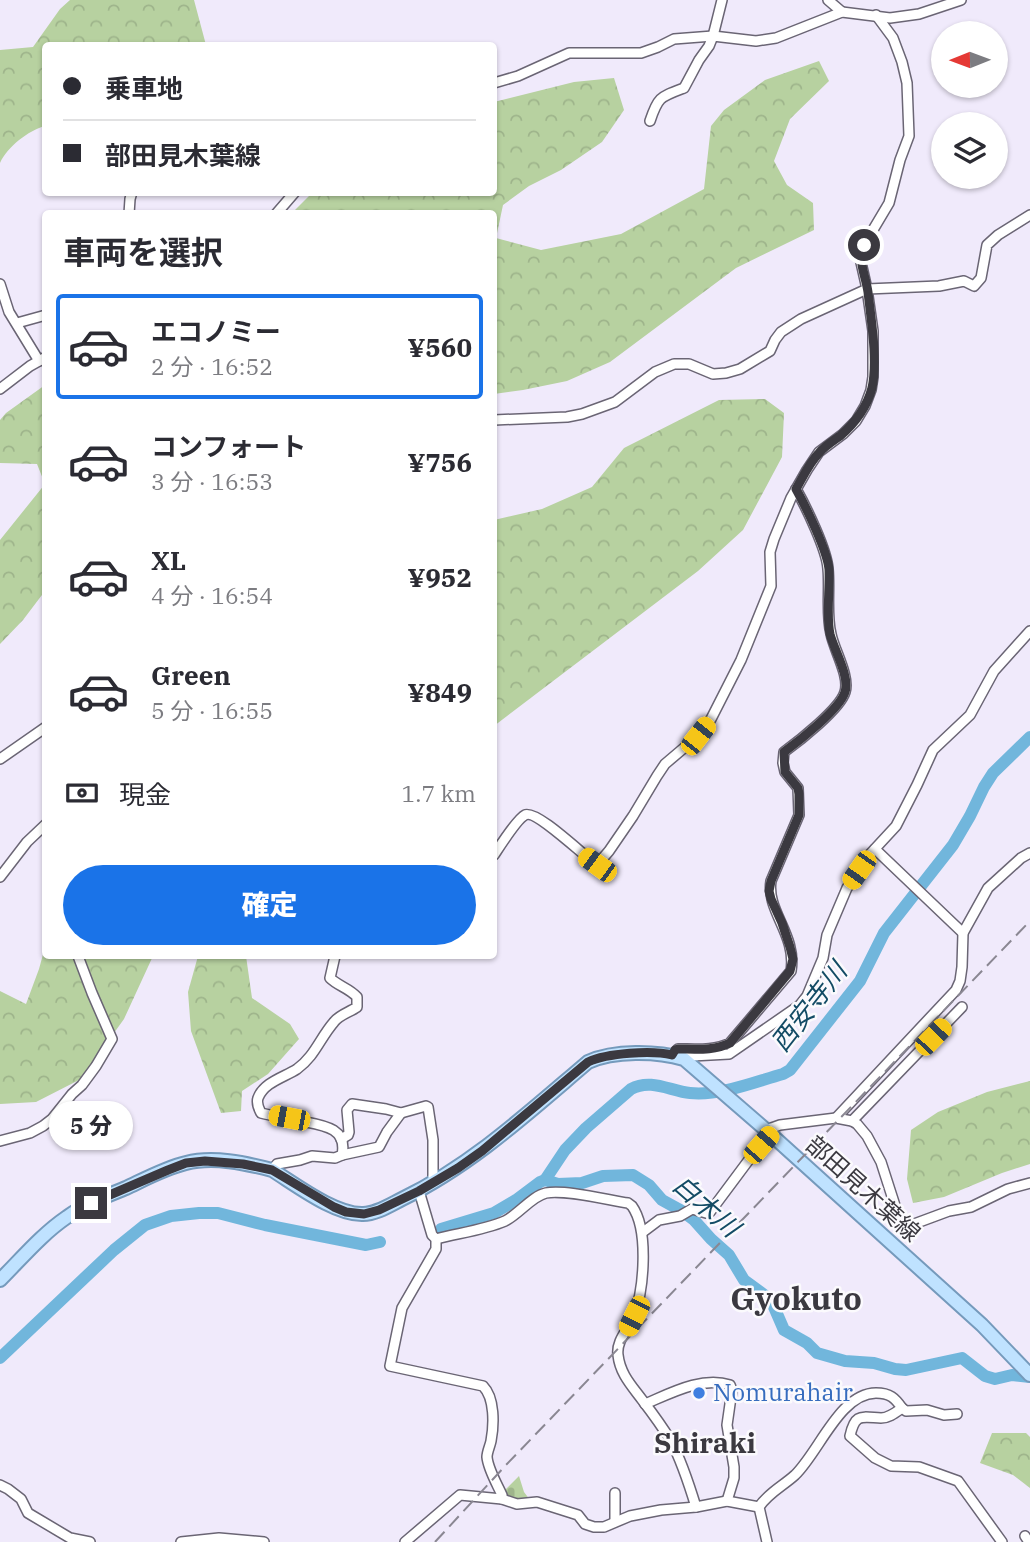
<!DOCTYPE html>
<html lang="ja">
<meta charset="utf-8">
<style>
body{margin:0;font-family:"IBM Plex Serif","Noto Sans JP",serif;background:#f2f2f3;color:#2b2b33;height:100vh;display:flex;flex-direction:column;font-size:26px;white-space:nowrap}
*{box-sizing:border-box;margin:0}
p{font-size:23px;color:#7c7c81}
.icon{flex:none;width:38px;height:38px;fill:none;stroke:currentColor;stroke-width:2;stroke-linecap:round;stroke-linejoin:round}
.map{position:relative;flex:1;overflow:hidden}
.details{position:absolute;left:42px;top:210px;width:455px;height:749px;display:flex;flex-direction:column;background:#fff;border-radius:7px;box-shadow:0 2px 5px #0004}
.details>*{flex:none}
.banner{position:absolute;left:42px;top:42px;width:455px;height:154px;border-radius:7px;box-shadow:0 2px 5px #0004;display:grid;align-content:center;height:154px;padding:0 21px;background:#fff}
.needle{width:46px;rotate:269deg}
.fabs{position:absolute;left:931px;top:21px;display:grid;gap:14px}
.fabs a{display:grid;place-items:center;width:77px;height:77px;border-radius:50%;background:#fff;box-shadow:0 2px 5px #0004;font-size:35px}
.end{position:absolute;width:32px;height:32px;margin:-16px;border:9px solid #3b3940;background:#fff;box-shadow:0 0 0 4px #fff}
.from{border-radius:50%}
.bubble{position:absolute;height:49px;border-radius:24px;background:#fff;box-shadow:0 2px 5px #0004;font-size:23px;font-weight:800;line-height:49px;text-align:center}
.car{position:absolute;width:21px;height:42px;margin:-21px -10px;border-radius:9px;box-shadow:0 0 5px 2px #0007;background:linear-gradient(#f5c518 24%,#345 0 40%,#f5c518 0 76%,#345 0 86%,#f5c518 0)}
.banner b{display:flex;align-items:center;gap:24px;height:66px;font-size:26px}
.banner b+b{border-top:2px solid #e1e1e2}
.banner i{width:18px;height:18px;background:#2b2b33}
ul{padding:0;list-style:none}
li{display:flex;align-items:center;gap:21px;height:105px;margin:0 14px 10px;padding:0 7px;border:4px solid transparent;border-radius:7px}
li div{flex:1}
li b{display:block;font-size:26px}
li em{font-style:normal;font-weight:800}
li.selected{border-color:#1a73e8}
li>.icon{width:63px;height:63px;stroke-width:1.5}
h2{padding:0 21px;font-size:32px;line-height:84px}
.pay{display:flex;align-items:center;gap:18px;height:77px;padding:0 21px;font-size:26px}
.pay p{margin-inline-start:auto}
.action{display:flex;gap:14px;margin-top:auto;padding:14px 21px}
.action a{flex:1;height:80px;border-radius:42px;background:#1a73e8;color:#fff;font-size:28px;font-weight:800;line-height:80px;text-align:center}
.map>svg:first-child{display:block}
.forest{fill:url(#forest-crowns)}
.cemetery{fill:url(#cemetery-stones)}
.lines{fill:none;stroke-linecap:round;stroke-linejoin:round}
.river{stroke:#71b6dc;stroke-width:12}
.minor-casing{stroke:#6a6574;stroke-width:12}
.major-casing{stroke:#759abc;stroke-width:16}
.minor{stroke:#fff;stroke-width:9}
.major{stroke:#bfe2ff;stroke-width:12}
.rail{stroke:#8a8792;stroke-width:2;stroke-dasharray:14 7;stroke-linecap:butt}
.route{stroke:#3b3940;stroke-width:9}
.shop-dot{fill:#3f7fe0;stroke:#fbfafd;stroke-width:2.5}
.labels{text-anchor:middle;stroke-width:5;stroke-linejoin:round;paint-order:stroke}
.street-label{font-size:24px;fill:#3b3940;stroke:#fbfafd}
.shop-label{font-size:24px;fill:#366cbe;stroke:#fbfafd;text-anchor:start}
.water-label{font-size:26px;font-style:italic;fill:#134b65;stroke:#fbfafd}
.quarter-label{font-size:28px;font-weight:bold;fill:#3b3940;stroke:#fbfafd}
.district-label{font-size:32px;font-weight:bold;fill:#3b3940;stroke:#fbfafd}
</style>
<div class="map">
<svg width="1030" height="1542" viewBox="0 0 1030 1542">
<defs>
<pattern id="forest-crowns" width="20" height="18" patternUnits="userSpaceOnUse" patternTransform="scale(1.75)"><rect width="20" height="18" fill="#b7d1a0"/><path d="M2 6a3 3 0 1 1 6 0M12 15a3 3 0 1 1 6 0" fill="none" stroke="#9eb48b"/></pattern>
<pattern id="cemetery-stones" width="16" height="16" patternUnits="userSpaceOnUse" patternTransform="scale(1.75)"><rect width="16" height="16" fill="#b7d1a0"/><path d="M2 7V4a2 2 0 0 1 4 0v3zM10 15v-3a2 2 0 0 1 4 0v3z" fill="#9eb48b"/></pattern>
</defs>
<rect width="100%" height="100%" fill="#f0eafb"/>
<g class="forest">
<path d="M 70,0 L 194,0 L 206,45 L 46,46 L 45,126 C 28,131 8,146 0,163 L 0,50 L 33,47 L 60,9 Z"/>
<polygon points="819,61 829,81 790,119 774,161 787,185 813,203 814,230 736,268 610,362 567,381 523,390 494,394 494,214 292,213 312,193 494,192 494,102 574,82 614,78 624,110 602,142 561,170 529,186 503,205 496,238 541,250 621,234 704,189 711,126 724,110 765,80"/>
<polygon points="45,385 45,591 23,620 0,644 0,540 45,484 37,464 0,463 0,420 6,413"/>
<polygon points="765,399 784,413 782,457 743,530 698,571 494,726 494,520 542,509 592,487 624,448 719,400"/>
<polygon points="45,947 46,956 153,956 124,1019 81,1079 36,1102 0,1104 0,991 26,1004 39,969"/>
<polygon points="198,956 246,956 252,998 290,1024 299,1039 268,1074 242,1091 241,1111 221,1113 191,1031 188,992"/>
<polygon points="1030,1081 1030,1164 1002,1173 944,1197 913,1203 907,1179 911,1130 938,1112 987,1092"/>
<polygon points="992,1433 1026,1433 1030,1437 1030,1488 1013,1475 980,1463"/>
</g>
<polygon class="cemetery" points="519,1476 524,1492 530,1500 508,1499 504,1491"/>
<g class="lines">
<g class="river">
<path d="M 545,1180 L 565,1150 L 586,1128 L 631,1089 C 651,1078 670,1091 690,1093 C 721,1096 754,1082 783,1074 L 790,1070 L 860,981 L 884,933 L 953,845 L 970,816 L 984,787 L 993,773 L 1030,737"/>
<polyline points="441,1229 494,1213 516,1200 540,1182 545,1180 558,1184 582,1183 603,1176 633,1175 649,1185 662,1200 682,1211 694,1220 711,1239 729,1255 744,1280 771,1300 784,1330 807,1343 817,1353 845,1361 874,1363 895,1369 906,1370 962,1358 985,1376 995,1379 1012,1375 1030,1377"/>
<polyline points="0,1358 114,1250 145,1225 171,1216 199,1213 218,1213 265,1225 366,1245 380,1242"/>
</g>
<defs>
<g id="minor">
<polyline points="828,0 842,12"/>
<polyline points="494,83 518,76 569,53 641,53 658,47 674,39 713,36 756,41 776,38 842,12 890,18 919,14 961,0"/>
<path d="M 650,121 C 658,97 660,97 684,88 L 699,60 L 709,46 L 713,36 L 722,0"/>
<polyline points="129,214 130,199 132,192"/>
<polyline points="276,214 295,192"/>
<polyline points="0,284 9,312 39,361"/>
<polyline points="17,323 46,315"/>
<polyline points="0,389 30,366 46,357"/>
<polyline points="494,420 567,417 582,414 615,402 655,372 674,364 689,364 713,374 726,373 740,369 770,351 775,340 781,332 801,319 867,289 939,286 964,281 974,286 981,278 987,245 998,235 1030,215"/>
<polyline points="0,759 46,727"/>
<polyline points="875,849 963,933"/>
<path d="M 494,855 C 500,846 517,819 525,815 C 536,809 585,857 597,865 L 609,851 L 633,816 L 657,776 L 665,764 L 698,736 L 711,719 L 741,660 L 771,586 L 770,552 L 774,539 L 791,498 L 807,470 L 819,452 L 843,434 L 856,421 L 865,406 L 871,390 L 873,377 L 873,331 L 867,289 L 860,258 L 864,245 L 889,203 L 900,160 L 909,136 L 907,83 L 902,62 L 893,38 L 876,15"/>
<polyline points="0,877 27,842 46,824"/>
<path d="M 672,1055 L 678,1049 C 696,1049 714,1051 730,1043 L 791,971 C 797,935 766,911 771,881 L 799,815 L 798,788 L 785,772 L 783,763 L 784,752 C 799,741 840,709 845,692 C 850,676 834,650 831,634 C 826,615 830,589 828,569 C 827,550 806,507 796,489"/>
<polyline points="684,1059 692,1056 729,1054 800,1005 807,996 823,958 827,935 847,888 871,853 896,826 917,785 933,750 970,715 994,671 1030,631"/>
<polyline points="836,1118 956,990 960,981 962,967 963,933 988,888 1021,858 1030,853"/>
<polyline points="852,1121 962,1007"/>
<path d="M 766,1130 L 780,1125 L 836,1118 L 852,1121 L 857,1124 L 867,1136 L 881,1162 L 899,1218 C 904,1223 907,1224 914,1224 L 949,1211 L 971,1207 L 1008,1189 L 1030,1183"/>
<polyline points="341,1139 348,1135 349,1132 347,1110 352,1104 386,1109 401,1113 426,1106 428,1107 433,1140 433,1177 436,1181"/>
<polyline points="0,1141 30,1133 43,1126 52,1119 72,1094 82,1085 96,1066 112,1039 92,993 78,956"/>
<polyline points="342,1155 379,1147 387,1132 401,1113"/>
<path d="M 272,1170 L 277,1164 L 300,1160 L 312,1156 L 335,1158 L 342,1155 C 348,1127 321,1125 301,1121 C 287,1118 274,1116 261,1113 C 259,1109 256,1104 258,1098 C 264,1082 285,1077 297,1069 C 315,1056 320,1038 334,1022 C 339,1015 350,1012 357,1007 L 357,997 C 349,988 338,986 330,978 L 335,956"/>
<path d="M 419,1191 L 432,1235 L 436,1239 L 436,1249 L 402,1308 L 390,1366 L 483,1386 C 495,1398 494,1425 491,1441 C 490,1446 487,1452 487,1457 C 488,1469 497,1484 502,1495 L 502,1499"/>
<polyline points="643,1232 659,1220 680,1216 692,1209 706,1213 710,1212 751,1157 771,1134"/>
<path d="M 436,1239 C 459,1233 484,1230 505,1221 C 519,1214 532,1196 546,1193 C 564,1189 608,1200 628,1203 L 632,1206 C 649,1230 644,1289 634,1316 C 629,1329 616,1340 618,1355 C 620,1374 632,1386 643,1401 C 653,1414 663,1428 671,1441 C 682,1462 689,1484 696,1507"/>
<path d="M 645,1404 C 671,1393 702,1376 730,1385 L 732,1390 L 727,1425 L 734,1467 L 734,1478 L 727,1501"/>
<polyline points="902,1408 906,1411 927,1410 944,1415 957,1414"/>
<polyline points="0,1485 8,1489 21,1499 28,1513 70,1538 90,1542"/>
<polyline points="615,1521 615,1493"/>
<polyline points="1025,1536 1029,1542"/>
<polyline points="181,1542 219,1538 264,1542"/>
<polyline points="405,1542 460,1495 502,1499 517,1504 537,1502 578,1515 585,1524 594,1527 604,1527 630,1516 661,1510 696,1507 727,1501 759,1507"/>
<path d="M 767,1542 L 759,1507 C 768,1493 783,1486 795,1475 C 819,1452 840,1393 876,1393 C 890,1393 895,1398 902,1408 C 895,1413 889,1418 881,1418 C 861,1417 855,1413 850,1436 L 875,1458 L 891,1466 L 919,1467 L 958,1481 L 1002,1542"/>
</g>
<path id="major" d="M 0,1280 C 22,1258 42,1234 67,1217 C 85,1204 106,1196 126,1188 C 145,1179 165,1168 186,1163 C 213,1156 245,1163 272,1170 C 295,1184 335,1215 363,1214 C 376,1214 390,1205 402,1199 C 472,1165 529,1112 588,1062 C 614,1050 657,1051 684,1059 L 766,1130 L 982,1325 L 1030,1375"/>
</defs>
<use href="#minor" class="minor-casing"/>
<use href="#major" class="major-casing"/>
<use href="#minor" class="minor"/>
<use href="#major" class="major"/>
<polyline class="rail" points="435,1542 506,1465 1030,921"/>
</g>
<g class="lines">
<path class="route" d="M 91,1203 L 168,1170 L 186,1163 L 205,1161 L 243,1164 L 272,1170 L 334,1207 L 346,1212 L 364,1214 L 379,1210 L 419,1191 L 458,1168 L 482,1151 L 588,1062 C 607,1053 652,1050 672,1055 L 675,1050 L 678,1049 C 696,1049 714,1051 730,1043 L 790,971 L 793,959 L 790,947 L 782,923 L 771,899 L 769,891 L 771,881 L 799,815 L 799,794 L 798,788 L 785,772 L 784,752 C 799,741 840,709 845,692 C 850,676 834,650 830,634 C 826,616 830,589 829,569 C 827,550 806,507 796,489 C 803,477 809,463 819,453 C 825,446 833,441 840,436 C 855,423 867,407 872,388 C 878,361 871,319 868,292 C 865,273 858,264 864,245"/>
</g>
<circle class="shop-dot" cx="699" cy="1393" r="7"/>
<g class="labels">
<g class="street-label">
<text transform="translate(863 1189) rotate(42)" y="8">部田見木葉線</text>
</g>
<g class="shop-label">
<text x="713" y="1401">Nomurahair</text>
</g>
<g class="water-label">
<text transform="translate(809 1007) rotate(-52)" y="9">西安寺川</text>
<text transform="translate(706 1206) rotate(41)" y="9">白木川</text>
</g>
<g class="quarter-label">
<text x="705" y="1453">Shiraki</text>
</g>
<g class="district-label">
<text x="796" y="1310">Gyokuto</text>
</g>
</g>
</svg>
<div class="fabs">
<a><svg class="needle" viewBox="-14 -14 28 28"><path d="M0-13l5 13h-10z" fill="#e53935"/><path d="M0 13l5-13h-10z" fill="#7c7c81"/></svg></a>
<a><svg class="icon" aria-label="layers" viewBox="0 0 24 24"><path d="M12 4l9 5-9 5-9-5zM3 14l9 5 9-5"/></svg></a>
</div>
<i class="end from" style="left:864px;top:245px"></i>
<i class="end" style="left:91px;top:1203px"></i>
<div class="bubble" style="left:49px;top:1101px;width:84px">5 分</div>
<i class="car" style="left:698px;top:736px;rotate:38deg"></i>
<i class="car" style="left:597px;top:865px;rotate:306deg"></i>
<i class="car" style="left:859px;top:870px;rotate:215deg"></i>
<i class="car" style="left:933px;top:1037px;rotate:44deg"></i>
<i class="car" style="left:289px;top:1118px;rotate:281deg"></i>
<i class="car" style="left:761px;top:1145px;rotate:41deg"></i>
<i class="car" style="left:634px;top:1316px;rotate:207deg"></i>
<div class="banner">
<b><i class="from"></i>乗車地</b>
<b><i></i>部田見木葉線</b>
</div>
<section class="details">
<h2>車両を選択</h2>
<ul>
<li class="selected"><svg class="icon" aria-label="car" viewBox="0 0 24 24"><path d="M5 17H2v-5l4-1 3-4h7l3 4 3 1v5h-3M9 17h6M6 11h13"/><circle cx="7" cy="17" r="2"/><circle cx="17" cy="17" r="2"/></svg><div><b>エコノミー</b><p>2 分 · 16:52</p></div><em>¥560</em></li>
<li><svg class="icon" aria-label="car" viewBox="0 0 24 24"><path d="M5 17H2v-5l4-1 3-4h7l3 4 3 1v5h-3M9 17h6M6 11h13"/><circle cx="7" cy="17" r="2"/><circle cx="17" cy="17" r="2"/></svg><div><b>コンフォート</b><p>3 分 · 16:53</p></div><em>¥756</em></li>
<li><svg class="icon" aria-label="car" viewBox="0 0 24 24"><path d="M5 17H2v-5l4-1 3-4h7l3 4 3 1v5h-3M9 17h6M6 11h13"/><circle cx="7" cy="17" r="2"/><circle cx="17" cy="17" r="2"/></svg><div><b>XL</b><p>4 分 · 16:54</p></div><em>¥952</em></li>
<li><svg class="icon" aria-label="car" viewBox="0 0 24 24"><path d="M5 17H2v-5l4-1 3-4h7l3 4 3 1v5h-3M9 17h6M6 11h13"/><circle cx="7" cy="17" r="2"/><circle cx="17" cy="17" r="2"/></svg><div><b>Green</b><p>5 分 · 16:55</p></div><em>¥849</em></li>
</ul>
<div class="pay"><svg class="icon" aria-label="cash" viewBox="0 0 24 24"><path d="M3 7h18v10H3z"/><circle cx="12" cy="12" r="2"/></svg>現金<p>1.7 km</p></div>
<div class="action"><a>確定</a></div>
</section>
</div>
